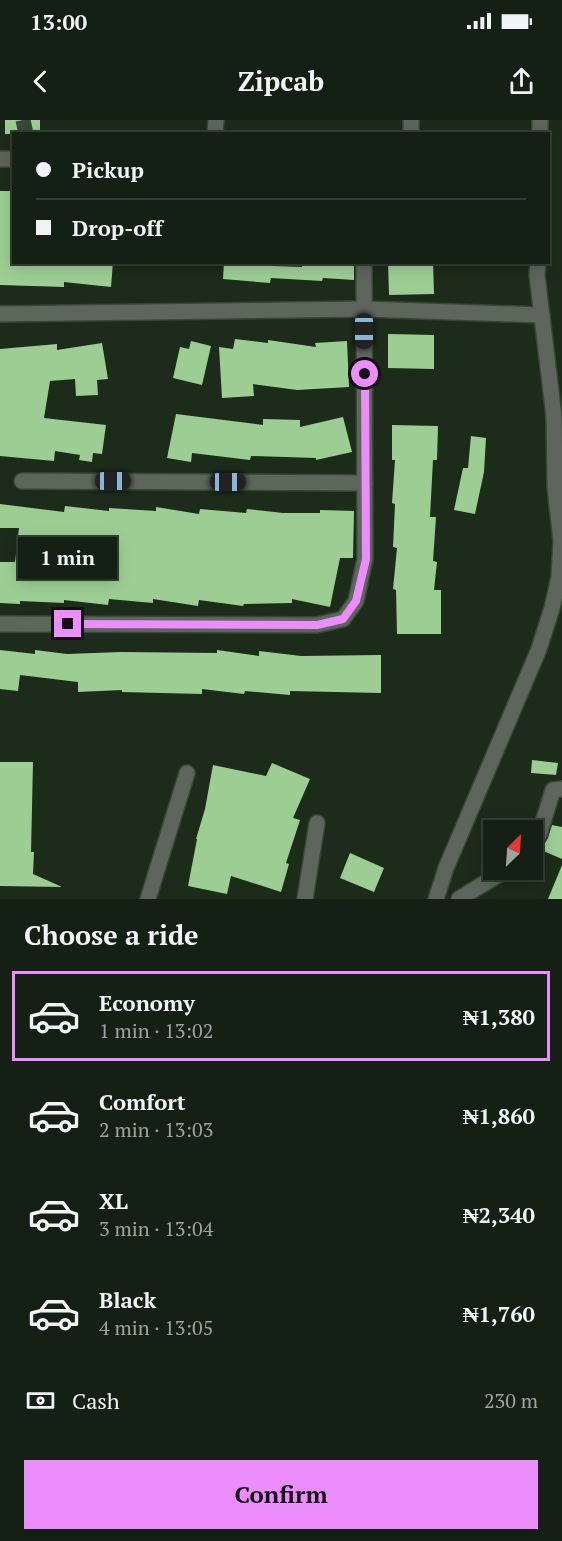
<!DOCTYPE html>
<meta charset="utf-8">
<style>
body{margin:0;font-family:"PT Serif",serif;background:#222d22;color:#f1f3f6;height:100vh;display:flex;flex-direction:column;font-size:22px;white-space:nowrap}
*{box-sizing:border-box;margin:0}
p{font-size:20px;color:#9da3a0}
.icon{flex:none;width:33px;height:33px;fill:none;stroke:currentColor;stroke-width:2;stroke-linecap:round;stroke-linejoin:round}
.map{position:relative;height:779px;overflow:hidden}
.details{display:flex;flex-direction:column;background:#152014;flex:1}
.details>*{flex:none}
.top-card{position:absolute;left:12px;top:12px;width:538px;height:132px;border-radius:0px;box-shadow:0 3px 15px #0003,0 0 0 2px #343e34;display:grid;align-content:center;height:132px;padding:0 24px;background:#152014}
.needle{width:39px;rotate:25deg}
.buttons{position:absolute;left:483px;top:700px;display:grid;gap:12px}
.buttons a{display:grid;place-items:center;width:60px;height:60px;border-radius:0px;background:#152014;box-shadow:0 3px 15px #0003,0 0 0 2px #343e34;font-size:30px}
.end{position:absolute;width:27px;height:27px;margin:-14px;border:8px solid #eb8dfc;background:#111;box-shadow:0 0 0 3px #111}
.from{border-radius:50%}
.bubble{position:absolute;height:42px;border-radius:0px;background:#152014;box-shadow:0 3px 15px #0003,0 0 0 2px #343e34;font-size:20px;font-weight:700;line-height:42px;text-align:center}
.car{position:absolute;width:18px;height:36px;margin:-18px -9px;border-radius:8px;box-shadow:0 0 4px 2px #0007;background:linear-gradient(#222 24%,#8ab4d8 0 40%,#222 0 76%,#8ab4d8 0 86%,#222 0)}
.top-card b{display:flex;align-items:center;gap:21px;height:57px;font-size:22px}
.top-card b+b{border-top:2px solid #343e34}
.top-card i{width:15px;height:15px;background:#f1f3f6}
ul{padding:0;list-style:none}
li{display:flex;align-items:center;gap:18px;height:90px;margin:0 12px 9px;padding:0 12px;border:3px solid transparent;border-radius:0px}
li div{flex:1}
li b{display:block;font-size:22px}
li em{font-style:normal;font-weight:700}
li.active{border-color:#eb8dfc}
li>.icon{width:54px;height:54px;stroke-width:1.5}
h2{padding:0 24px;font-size:27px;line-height:72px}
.pay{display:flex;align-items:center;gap:15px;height:66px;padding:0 24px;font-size:22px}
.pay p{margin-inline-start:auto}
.action{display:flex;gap:12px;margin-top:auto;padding:12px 24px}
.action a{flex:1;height:69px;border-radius:0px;background:#eb8dfc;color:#111;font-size:24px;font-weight:700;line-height:69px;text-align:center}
.status{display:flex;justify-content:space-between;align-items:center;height:42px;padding:0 30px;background:#152014;direction:ltr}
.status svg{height:16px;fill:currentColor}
header{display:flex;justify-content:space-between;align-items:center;height:78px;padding:0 24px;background:#152014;font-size:27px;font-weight:700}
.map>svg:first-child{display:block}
.building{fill:#9cce94}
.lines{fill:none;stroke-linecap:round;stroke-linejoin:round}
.minor-tunnel{stroke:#394837;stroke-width:15;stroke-dasharray:15 8;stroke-linecap:butt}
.minor-casing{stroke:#374635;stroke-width:18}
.minor{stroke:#5d655c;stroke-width:15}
.route{stroke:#eb8dfc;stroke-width:8}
</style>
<div class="status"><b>13:00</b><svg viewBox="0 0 49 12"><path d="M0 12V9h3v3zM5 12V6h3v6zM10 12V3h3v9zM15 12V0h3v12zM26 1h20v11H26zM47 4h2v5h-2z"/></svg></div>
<header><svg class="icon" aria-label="back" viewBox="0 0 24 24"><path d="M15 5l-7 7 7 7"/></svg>Zipcab<svg class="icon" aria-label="share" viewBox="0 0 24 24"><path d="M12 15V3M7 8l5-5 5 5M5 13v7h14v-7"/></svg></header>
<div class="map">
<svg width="562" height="779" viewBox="0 0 562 779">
<rect width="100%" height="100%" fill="#1c2b1a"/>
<g class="building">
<rect x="5" y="0" width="35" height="14"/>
<polygon points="0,71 14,71 14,142 113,142 111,167 64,162 64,167 0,165"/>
<polygon points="224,142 272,142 272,146 302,147 302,142 344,142 344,145 354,146 354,160 323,158 322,161 271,158 270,163 223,159"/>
<polygon points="388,142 433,142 434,174 389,175"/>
<polygon points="388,214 434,215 434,249 388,248"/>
<polygon points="235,219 268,223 268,220 316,227 315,223 347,221 349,267 297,270 253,264 254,276 222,278 219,227 233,229"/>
<polygon points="191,221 211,226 202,265 173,258 180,227 189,229"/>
<polygon points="102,223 108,259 97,260 98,275 76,276 75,259 50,261 44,298 106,305 102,334 93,333 92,342 79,340 80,335 55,331 54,341 0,336 0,229 57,224 57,230"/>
<polygon points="176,294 263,305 263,299 300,300 300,307 343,297 352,332 316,340 316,338 251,336 250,340 192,333 191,342 167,338"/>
<polygon points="392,305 438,306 437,340 433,340 430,397 436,397 433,441 437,442 434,470 441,470 441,514 397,514 396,470 393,469 397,428 393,427 395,384 392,383 395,340 392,340"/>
<polygon points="471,316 486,318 484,352 475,394 454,390 463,348 468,348"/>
<polygon points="0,384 64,392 65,386 109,391 109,388 156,391 156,387 199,394 200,389 246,393 247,389 283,393 320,393 320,390 354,391 353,438 340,438 330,487 292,479 292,483 244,484 243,486 199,480 198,486 153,479 153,483 109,479 108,485 64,480 64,483 20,481 20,484 0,483 0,442 15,442 19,408 0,408"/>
<polygon points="0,530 35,534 35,530 67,534 121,532 217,533 217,530 259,536 259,531 301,536 381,535 381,573 290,571 290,575 245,571 244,574 202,569 202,574 122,572 122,570 78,572 78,562 20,555 18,571 0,569"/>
<polygon points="532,640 558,643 556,655 531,653"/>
<polygon points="0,642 33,642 31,732 34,732 33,754 62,767 0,766"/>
<polygon points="272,643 310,659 293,698 300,700 286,743 289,744 281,772 231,756 227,774 188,766 197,719 196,719 205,689 213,645 266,656"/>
<polygon points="552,705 562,707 562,739 541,730 548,718"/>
<polygon points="350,733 384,748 374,772 340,758"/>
<polygon points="562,745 562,779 548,779"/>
</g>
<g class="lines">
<polyline class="minor-tunnel" points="23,0 26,14"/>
<defs>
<g id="minor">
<polyline points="411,0 411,14"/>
<polyline points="540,0 540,14"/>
<polyline points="215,14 216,0"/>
<polyline points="0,39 14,39"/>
<polyline points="0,194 364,189 542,195"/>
<polyline points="22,361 365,363"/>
<polyline points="0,504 317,505 343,499 356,481 365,439 364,142"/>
<polyline points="532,725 539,715 553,670 562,669"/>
<polyline points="148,779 187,653"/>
<polyline points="305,779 317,703"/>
<polyline points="436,779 446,748 539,529 552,488 559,457 561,421 555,367 554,297 537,155 538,142"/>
<polyline points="459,779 506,750"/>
</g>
</defs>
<use href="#minor" class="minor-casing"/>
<use href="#minor" class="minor"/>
</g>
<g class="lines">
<polyline class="route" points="68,504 317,505 343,499 356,481 366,439 365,254"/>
</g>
</svg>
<div class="buttons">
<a><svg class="needle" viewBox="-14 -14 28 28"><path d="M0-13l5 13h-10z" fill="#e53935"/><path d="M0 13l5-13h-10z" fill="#9da3a0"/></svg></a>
</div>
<i class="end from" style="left:365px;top:254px"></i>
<i class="end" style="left:68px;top:504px"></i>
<div class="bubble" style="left:18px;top:417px;width:99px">1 min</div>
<i class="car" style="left:364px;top:211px;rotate:180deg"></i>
<i class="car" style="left:113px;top:361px;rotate:90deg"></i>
<i class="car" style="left:228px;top:362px;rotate:90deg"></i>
<div class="top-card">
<b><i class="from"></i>Pickup</b>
<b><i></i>Drop-off</b>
</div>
</div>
<section class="details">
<h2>Choose a ride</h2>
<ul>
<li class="active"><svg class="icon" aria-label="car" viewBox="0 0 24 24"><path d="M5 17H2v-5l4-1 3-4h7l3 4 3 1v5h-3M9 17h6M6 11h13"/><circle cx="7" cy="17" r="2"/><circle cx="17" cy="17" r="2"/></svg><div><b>Economy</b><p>1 min · 13:02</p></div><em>₦1,380</em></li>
<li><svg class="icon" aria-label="car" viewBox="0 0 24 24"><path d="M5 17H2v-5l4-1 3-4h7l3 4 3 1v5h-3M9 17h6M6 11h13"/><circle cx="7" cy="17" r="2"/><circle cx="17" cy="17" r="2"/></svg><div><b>Comfort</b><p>2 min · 13:03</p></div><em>₦1,860</em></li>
<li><svg class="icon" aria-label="car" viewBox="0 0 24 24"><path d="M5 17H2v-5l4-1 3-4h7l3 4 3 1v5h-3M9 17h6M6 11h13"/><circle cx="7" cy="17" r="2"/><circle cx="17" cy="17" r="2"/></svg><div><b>XL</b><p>3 min · 13:04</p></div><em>₦2,340</em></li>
<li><svg class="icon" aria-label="car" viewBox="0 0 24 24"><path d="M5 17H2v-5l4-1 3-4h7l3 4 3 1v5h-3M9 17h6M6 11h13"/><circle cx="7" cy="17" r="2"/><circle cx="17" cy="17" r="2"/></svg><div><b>Black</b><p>4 min · 13:05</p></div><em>₦1,760</em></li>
</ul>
<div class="pay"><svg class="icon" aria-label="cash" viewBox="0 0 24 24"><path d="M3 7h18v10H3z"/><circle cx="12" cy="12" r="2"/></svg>Cash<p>230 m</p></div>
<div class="action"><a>Confirm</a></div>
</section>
